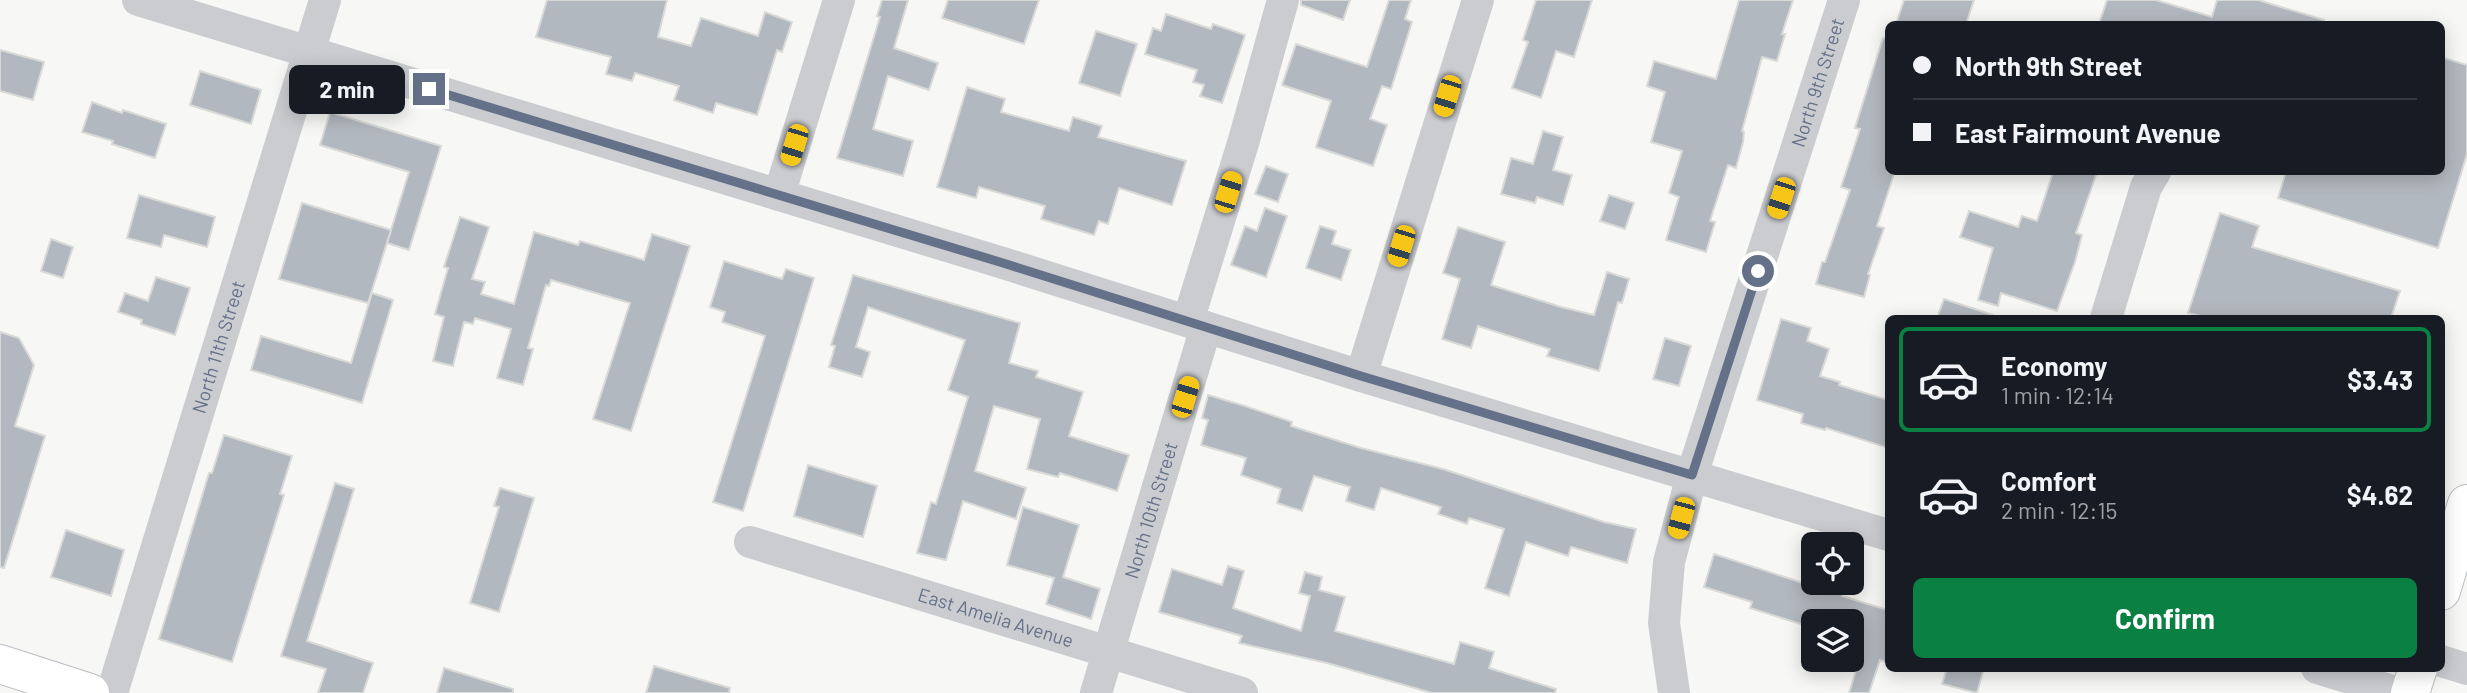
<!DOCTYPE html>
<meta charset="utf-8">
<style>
body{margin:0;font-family:Barlow,sans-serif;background:#20242c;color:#f1f3f6;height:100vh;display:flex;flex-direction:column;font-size:26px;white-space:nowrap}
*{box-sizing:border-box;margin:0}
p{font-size:23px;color:#9ea1a6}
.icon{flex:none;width:38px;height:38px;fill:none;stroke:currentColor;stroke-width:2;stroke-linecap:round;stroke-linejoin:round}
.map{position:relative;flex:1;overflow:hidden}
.side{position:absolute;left:1885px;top:315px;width:560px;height:357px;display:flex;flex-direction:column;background:#171b24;border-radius:10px;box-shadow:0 4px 18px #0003}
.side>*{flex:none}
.guide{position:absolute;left:1885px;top:21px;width:560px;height:154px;border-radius:10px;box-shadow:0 4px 18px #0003;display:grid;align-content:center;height:154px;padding:0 28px;background:#171b24}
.buttons{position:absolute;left:1801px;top:532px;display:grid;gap:14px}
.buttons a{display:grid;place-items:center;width:63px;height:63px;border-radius:10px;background:#171b24;box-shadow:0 4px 18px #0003;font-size:35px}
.end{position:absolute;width:32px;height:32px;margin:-16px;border:9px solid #657188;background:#fff;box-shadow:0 0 0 4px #fff}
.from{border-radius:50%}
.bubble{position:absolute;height:49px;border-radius:10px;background:#171b24;box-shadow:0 4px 18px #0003;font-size:23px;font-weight:700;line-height:49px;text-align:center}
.car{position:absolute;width:21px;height:42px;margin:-21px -10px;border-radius:9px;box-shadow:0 0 5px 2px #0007;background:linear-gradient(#f5c518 24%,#345 0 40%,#f5c518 0 76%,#345 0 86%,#f5c518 0)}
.guide b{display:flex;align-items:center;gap:24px;height:66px;font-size:26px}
.guide b+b{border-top:2px solid #363941}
.guide i{width:18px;height:18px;background:#f1f3f6}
ul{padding:12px 0 0;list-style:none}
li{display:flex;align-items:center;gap:21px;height:105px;margin:0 14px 10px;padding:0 14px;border:4px solid transparent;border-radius:10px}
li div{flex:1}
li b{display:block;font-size:26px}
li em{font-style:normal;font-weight:700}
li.current{border-color:#0b8043}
li>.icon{width:63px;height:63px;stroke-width:1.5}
.primary-button{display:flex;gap:14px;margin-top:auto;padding:14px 28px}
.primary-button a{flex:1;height:80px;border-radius:10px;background:#0b8043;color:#fff;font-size:28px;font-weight:700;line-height:80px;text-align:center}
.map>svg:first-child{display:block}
.building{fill:#b2b8bf;stroke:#d9dad7;stroke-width:2}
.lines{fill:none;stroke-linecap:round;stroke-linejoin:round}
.major-casing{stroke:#babdc2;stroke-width:40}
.minor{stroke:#caccd0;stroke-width:32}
.major{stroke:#fff;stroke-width:38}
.route{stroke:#657188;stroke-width:9}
.labels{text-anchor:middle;stroke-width:7;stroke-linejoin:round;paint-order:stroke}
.street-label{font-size:19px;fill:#657188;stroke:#fff}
</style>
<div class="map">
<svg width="2467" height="693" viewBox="0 0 2467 693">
<rect width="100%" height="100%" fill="#f7f8f5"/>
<g class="building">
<polygon points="547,0 667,0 658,37 691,46 701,18 758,36 765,12 792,22 782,52 777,50 757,115 716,103 713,113 674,100 679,86 635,73 632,81 606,74 611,57 536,37"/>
<polygon points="882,0 908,0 894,48 938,63 929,90 888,76 873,129 913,141 903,176 837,158 880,17 877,16"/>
<polygon points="948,0 1039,0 1024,44 942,18"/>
<polygon points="1301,0 1350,0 1343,20 1301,5"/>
<polygon points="1389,0 1411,0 1405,19 1412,22 1391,89 1382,86 1370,119 1387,125 1373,166 1316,147 1331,101 1282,85 1296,44 1367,67"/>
<polygon points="1536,0 1592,0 1574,57 1556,51 1541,98 1512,88 1528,42 1523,40"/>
<polygon points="1739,0 1793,0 1782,34 1785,34 1777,61 1762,57 1742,131 1744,132 1743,142 1736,168 1728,165 1710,221 1715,222 1706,252 1666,240 1679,197 1669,193 1682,151 1651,142 1665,92 1647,86 1654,61 1716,79"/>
<polygon points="1904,0 1974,0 1966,24 1896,24"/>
<polygon points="2107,0 2156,0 2212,17 2217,0 2258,0 2324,20 2323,24 2099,24"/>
<polygon points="1166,14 1211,29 1213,24 1245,35 1222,103 1200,96 1204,85 1193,82 1197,70 1145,54 1153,28 1161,31"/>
<polygon points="1096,31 1137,44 1120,96 1079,83"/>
<polygon points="1883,38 1888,39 1888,172 1894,174 1877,226 1884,228 1868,274 1870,275 1864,297 1816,284 1822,262 1825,262 1850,190 1841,187 1860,129 1855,128"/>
<polygon points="0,50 44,62 33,100 0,91"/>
<polygon points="2441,57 2467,65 2467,154 2438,248 2278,198 2286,172 2441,172"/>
<polygon points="200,71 261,90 251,124 190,105"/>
<polygon points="967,87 1005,99 1001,112 1069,131 1073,117 1102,126 1098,137 1186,161 1172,205 1119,188 1108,224 1099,221 1094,235 1041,219 1045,206 979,187 976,198 937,187"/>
<polygon points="92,102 122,113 123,110 166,124 155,158 112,144 113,141 82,132"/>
<polygon points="330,112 441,146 409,250 387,243 409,172 320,145"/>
<polygon points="1543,131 1563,137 1553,170 1572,175 1563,205 1537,197 1535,203 1501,194 1511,158 1533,164"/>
<polygon points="1266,166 1288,174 1278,202 1255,194"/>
<polygon points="2053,172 2097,172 2076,233 2082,235 2075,262 2057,311 2001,293 1998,306 1978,300 1993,248 1960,237 1969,211 2018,227 2022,216 2037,221"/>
<polygon points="139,195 215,217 207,247 164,235 161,247 127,238"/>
<polygon points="1609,195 1634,203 1625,229 1600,221"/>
<polygon points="302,203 391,230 368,303 279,279"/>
<polygon points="1265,208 1287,216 1266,277 1231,265 1245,226 1257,231"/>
<polygon points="2220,213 2259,226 2252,247 2400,291 2391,318 2208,318 2188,313"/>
<polygon points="460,217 489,227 472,279 485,282 481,294 514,304 534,232 578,245 580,241 644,260 652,234 690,246 631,431 593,419 630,303 551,280 549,286 546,285 528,348 533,349 523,385 497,378 511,329 475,318 473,324 464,322 453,366 433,361 444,317 435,314 448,268 444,267"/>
<polygon points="1320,226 1336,231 1332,244 1351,250 1341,280 1306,268"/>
<polygon points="1458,227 1505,242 1491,285 1561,307 1594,315 1607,272 1629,279 1622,303 1618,302 1599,371 1547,356 1550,349 1478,326 1471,348 1442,339 1460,279 1443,273"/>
<polygon points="51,239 73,247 63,278 41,271"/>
<polygon points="724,261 782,279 786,269 814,278 743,511 713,502 765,336 722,322 725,312 710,307"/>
<polygon points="853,275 1020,323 1009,363 1038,371 1036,377 1083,392 1069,436 1129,455 1117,491 1060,473 1058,477 1027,469 1040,419 994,406 975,471 1026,488 1016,519 963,501 946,560 917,553 931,502 936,504 968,397 948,390 965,340 868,307 856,347 870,352 862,377 829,367 835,346 831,345"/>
<polygon points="156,277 190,288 175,335 141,324 142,320 118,312 125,293 148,301"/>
<polygon points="372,293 393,300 362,403 251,370 261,336 351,363"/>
<polygon points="1944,299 1993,315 1992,318 1937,318"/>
<polygon points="1781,319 1811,328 1807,341 1829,349 1820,376 1840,382 1839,385 1888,400 1888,448 1826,428 1825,430 1801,423 1803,414 1757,400"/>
<polygon points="0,332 19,338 34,365 15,426 45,436 4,568 0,567"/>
<polygon points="1665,338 1691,346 1679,386 1653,379"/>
<polygon points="1208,395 1245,406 1292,422 1291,426 1361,448 1443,469 1604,522 1636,529 1627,563 1571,547 1568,556 1526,542 1509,596 1485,588 1504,529 1469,518 1467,524 1438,514 1441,507 1381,488 1374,510 1346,501 1350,487 1314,476 1302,511 1277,503 1281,489 1241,475 1246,458 1201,445 1208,420 1202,418"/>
<polygon points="224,435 292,456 280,494 284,495 232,662 159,639 209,473 212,473"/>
<polygon points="808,465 877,486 863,537 794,516"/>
<polygon points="335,483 354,489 307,641 373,663 363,693 318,693 326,669 281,656"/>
<polygon points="500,488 534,498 499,612 470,603 499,507 494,506"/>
<polygon points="1023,507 1079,525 1063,577 1100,589 1091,619 1046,604 1054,578 1007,565"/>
<polygon points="66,530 124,550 111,596 51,577"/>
<polygon points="1714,554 1809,585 1810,583 1846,583 1842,596 1888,610 1888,663 1880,660 1869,693 1849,693 1859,661 1852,659 1852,621 1813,621 1813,628 1750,608 1752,602 1704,587"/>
<polygon points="1228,566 1244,571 1233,608 1301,631 1310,596 1299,593 1305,572 1322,577 1319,590 1345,597 1335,631 1454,664 1460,642 1494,652 1489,668 1556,689 1555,693 1432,693 1327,663 1239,643 1242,636 1159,612 1172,569 1222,585"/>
<polygon points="654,666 730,688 729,693 646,693"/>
<polygon points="444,668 513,689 513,693 437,693"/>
<polygon points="1947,668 1984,668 1977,693 1942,684"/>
</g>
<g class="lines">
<defs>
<g id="major">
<polyline points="2441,591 2467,504"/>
<polyline points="0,664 90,693"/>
<polyline points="2410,693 2418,668"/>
</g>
</defs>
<use href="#major" class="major-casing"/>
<g class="minor">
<polyline points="138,0 1003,263 1361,376 1888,535"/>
<polyline points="779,195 839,0"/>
<polyline points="2106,318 2146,187 2155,172"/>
<polyline points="1188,321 1244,140 1283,0"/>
<polyline points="1361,376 1478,0"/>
<path id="s1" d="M 750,542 L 1242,693"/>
<polyline points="2441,661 2467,669"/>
<polyline points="2317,668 2399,693"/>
<path id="s2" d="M 112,693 L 325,0"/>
<path id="s3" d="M 1096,693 L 1206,327"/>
<path id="s4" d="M 1674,693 L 1664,623 L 1669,562 L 1692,475 L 1844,0"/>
</g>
<use href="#major" class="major"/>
</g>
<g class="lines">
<polyline class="route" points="429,89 1003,263 1361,376 1692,475 1758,271"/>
</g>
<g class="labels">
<g class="street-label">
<text dy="7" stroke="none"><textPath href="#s4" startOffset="634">North 9th Street</textPath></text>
<text dy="7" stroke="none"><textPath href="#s2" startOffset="362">North 11th Street</textPath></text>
<text dy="7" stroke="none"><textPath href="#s3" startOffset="191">North 10th Street</textPath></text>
<text dy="7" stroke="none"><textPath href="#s1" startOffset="257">East Amelia Avenue</textPath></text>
</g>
</g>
</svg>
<div class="buttons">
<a><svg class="icon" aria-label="locate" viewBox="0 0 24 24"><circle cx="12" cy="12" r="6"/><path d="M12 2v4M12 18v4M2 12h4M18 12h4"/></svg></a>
<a><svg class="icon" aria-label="layers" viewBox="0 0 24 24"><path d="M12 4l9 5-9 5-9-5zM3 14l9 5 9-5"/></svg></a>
</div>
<i class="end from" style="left:1758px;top:271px"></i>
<i class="end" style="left:429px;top:89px"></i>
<div class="bubble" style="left:289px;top:65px;width:116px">2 min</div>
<i class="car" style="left:1447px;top:96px;rotate:197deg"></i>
<i class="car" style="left:794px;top:145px;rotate:197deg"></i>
<i class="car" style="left:1228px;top:192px;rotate:17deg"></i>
<i class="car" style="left:1781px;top:198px;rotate:198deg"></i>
<i class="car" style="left:1401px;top:246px;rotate:197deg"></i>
<i class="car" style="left:1185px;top:397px;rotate:17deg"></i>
<i class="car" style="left:1681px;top:518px;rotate:195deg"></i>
<div class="guide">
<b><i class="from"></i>North 9th Street</b>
<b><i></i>East Fairmount Avenue</b>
</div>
<section class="side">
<ul>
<li class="current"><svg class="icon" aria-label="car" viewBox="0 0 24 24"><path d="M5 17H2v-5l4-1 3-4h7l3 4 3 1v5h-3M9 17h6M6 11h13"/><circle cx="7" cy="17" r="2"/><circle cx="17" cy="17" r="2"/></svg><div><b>Economy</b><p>1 min · 12:14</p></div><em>$3.43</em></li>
<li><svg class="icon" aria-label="car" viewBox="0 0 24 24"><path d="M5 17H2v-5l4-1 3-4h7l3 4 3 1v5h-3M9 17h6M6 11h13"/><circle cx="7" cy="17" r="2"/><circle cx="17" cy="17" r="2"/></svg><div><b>Comfort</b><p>2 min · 12:15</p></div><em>$4.62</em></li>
</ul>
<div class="primary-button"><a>Confirm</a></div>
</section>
</div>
